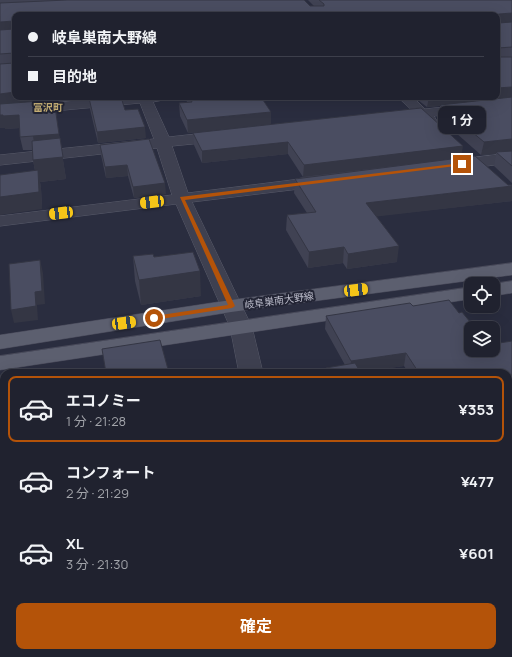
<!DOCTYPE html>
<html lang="ja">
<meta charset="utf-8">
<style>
body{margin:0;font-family:Manrope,"Noto Sans JP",sans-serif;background:#2d2f3b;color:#f1f3f6;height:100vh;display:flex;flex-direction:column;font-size:15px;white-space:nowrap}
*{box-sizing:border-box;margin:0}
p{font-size:13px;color:#a2a4aa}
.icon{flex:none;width:22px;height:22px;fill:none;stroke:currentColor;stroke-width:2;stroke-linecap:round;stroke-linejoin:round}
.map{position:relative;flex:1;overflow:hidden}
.sheet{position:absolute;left:0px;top:369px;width:512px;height:288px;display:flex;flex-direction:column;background:#20222f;border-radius:12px 12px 0 0;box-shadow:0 4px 16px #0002,0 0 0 1px #3d3f4b}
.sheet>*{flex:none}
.banner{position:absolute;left:12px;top:12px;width:488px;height:88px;border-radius:8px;box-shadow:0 4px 16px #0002,0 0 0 1px #3d3f4b;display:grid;align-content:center;height:88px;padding:0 16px;background:#20222f}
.buttons{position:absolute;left:464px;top:277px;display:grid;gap:8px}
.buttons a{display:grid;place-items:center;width:36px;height:36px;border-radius:8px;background:#20222f;box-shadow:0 4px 16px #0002,0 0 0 1px #3d3f4b;font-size:20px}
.end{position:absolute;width:18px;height:18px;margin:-9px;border:5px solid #b45309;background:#fff;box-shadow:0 0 0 2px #fff}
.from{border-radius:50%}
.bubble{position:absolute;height:28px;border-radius:8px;background:#20222f;box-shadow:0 4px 16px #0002,0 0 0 1px #3d3f4b;font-size:13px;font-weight:700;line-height:28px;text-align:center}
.car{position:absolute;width:12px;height:24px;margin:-12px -6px;border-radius:5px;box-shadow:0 0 3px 1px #0007;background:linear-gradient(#f5c518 24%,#345 0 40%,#f5c518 0 76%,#345 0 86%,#f5c518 0)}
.banner b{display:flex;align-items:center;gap:14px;height:38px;font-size:15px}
.banner b+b{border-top:1px solid #3d3f4b}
.banner i{width:10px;height:10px;background:#f1f3f6}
ul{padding:7px 0 0;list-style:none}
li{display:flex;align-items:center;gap:12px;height:66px;margin:0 8px 6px;padding:0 8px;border:2px solid transparent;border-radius:8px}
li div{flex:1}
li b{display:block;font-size:15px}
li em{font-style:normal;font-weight:700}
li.active{border-color:#b45309}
li>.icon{width:36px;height:36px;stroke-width:1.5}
.action{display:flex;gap:8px;margin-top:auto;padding:8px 16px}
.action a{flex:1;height:46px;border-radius:8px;background:#b45309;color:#fff;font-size:16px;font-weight:700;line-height:46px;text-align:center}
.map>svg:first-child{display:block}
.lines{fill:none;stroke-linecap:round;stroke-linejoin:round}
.minor-casing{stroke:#595b6a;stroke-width:1}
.major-casing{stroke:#484959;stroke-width:1}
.minor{fill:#3e4050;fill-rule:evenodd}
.major{fill:#5c5f6f;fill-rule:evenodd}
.wall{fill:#404253}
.shaded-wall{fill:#343644}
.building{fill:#4a4d61;stroke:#343644}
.route{fill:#b45309}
.labels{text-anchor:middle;stroke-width:4;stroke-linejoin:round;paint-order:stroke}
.far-quarter-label{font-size:10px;font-weight:bold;fill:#c9b277;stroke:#232535}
.street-label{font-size:10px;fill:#bbbcca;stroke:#232535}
</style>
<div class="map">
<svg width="512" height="657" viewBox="0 0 512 657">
<rect width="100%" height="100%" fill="#2a2d3f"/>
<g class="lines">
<defs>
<g id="minor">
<polygon points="115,97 165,97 163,100 153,102 169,137 223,131 228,133 231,136 228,139 223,141 172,146 188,193 324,176 330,177 332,181 330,185 324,186 192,202 252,327 263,373 239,373 230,327 176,204 0,226 0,216 172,195 157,148 0,165 0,155 154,139 140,103 0,116 0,108"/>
<path d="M 398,97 L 413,97 L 425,109 L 512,100 L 512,108 L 434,116 L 437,121 L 435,124 C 427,126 424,124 419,118 L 398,120 L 393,119 L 391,116 L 393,113 L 411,110 Z"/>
<polygon points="512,153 512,163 452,170 446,168 444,165 446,162 452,160"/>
<polygon points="512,408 512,426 508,427 508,409"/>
<polygon points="289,653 323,653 324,657 290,657"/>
</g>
<g id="major">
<polygon points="512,263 512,275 231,312 0,349 0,335 231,300"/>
<polygon points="512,281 512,293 493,296 492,284"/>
<polygon points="471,287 471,299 0,370 0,356"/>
</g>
</defs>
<use href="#minor" class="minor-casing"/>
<use href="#major" class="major-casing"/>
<use href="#minor" class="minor"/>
<use href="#major" class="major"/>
</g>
<g class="wall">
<polygon points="0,0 304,0 310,6 314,6 308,0 512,0 512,183 494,166 496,154 481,155 439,118 440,106 427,107 414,97 497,97 497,15 15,15 15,97 53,97 66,179 40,182 41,188 42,209 33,160 33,150 23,150 20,137 20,128 5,129 5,128 0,128"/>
<polygon points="185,97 261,97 271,112 271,125 188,133 180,116 179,103 187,102"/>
<polygon points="89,98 146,138 98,143 90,109"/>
<polygon points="193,133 461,157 508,185 512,185 512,201 376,216 397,262 347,269 343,263 308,268 286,230 287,215 307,213 294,193 295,179 303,177 288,154 202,163 194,145"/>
<polygon points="100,145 166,194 134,198 128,176 106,178 101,155"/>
<polygon points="133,256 154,257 201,296 141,305 135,281"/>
<polygon points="413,306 508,373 409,373 404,366 360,372 361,373 326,373 326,368 345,365 325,329 326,316"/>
<polygon points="508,599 512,599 512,635 508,628"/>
<polygon points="377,653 448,653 432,657 378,657"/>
</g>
<g class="shaded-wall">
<polygon points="512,13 512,24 497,24 497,15 499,14"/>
<polygon points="14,21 15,32 0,33 0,22"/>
<polygon points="512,87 512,99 440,105 440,106 427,107 429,97 497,97 497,88"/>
<polygon points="15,92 15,97 53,97 54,101 0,106 0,94"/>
<polygon points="88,97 101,97 88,98"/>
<polygon points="54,101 66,179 40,182 41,188 42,209 0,215 0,197 37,182 33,160 35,150 33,136"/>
<polygon points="271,112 271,125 188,133 187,120"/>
<polygon points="0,115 19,115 21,128 5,129 5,128 0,128"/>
<polygon points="145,127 146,138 98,143 97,132"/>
<polygon points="512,139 512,152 496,152 496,154 481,155 484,142"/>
<polygon points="288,142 288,154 202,163 202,151"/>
<polygon points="463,146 461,158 303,177 304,165"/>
<polygon points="127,165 128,176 106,178 105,167"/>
<polygon points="165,183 166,194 134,198 133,187"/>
<polygon points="512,186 512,201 364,218 366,203"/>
<polygon points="399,246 397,262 347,269 348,254"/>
<polygon points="344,247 343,263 308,268 309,252"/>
<polygon points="40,260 43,273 45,304 37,305 38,320 14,323 11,310 35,292"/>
<polygon points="200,271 201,296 141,305 139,280"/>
<polygon points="406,353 404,366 354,373 349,373 351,361"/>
<polygon points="512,375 512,388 508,388 508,376"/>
<rect x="0" y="412" width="4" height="20"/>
<polygon points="512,544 512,565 508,566 508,545"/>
<polygon points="4,600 4,617 1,618 0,628 0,601"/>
<polygon points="68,653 125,653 104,657 69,657"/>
<polygon points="361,653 373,653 361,656"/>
<polygon points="410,653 448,653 432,657 396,657"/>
</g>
<g class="building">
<polygon points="67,0 304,0 310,6 324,6 324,4 319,0 512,0 512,13 499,14 497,15 497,21 499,23 512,22 512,47 498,48 498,57 512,57 512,87 497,88 497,15 15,15 15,92 0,94 0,64 14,63 14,53 0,54 0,30 14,29 14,21 0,22 0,3"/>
<polygon points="104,97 121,97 125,110 138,109 145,127 97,132 89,98"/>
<polygon points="190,97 261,97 271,112 187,120 179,103 192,102"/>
<polygon points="512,97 512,139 484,142 440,105"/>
<polygon points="54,100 59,134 20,137 19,115 3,116 3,115 0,115 0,104"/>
<polygon points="421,108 463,146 304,165 288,142 202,151 193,133"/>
<polygon points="60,138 63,157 33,160 32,141"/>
<polygon points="149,139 165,183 133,187 127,165 105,167 100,145"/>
<polygon points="512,151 512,166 496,152"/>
<polygon points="475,156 508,185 512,185 512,186 366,203 399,246 348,254 344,247 309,252 287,215 316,212 295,179"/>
<polygon points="38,170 39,192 0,197 0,175"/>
<polygon points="193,252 200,271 139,280 133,256 153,254 154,257"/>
<polygon points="40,260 42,291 35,292 36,306 11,310 9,264"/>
<polygon points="449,300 459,313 462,312 475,328 471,328 471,350 493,350 493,344 512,341 512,375 508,376 508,373 419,373 406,353 351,361 326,316 410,303 413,306"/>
<polygon points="160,340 169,373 106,373 102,349"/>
<polygon points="355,363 361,373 328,373 326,368"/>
<polygon points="210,369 211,373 180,373"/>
<polygon points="31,371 31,373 16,373"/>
<rect x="0" y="375" width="4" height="37"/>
<polygon points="512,435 512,544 508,545 508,436"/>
<polygon points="0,516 4,516 4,600 0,601"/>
<polygon points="508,599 512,599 512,622 508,615"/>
<polygon points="134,653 263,653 264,657 134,657"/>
<polygon points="384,653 410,653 396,657 386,657"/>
</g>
<polygon class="route" points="462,163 464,165 185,200 235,306 232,308 154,320 151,318 154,316 228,305 180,197"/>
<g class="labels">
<g class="far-quarter-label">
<text x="48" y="111">富沢町</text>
</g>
<g class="street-label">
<text transform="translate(279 300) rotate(-8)" y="4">岐阜巣南大野線</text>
</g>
</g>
</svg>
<div class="buttons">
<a><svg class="icon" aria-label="locate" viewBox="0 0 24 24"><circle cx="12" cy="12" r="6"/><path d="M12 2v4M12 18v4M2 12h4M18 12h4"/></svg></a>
<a><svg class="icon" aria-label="layers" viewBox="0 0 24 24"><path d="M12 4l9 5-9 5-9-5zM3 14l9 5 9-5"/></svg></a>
</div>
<i class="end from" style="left:154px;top:318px"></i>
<i class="end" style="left:462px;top:164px"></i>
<div class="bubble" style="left:438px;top:106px;width:48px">1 分</div>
<i class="car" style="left:152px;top:202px;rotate:263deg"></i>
<i class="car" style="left:61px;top:213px;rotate:263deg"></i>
<i class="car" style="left:356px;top:290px;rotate:83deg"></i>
<i class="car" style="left:124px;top:323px;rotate:82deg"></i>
<div class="banner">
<b><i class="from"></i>岐阜巣南大野線</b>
<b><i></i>目的地</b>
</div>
<section class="sheet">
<ul>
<li class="active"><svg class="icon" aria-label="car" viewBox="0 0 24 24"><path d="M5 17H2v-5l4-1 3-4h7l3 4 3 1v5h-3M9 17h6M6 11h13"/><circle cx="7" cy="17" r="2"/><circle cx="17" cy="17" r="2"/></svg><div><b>エコノミー</b><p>1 分 · 21:28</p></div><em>¥353</em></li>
<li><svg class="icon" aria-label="car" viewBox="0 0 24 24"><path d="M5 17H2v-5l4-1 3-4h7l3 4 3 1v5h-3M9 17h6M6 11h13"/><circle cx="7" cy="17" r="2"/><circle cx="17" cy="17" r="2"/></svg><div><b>コンフォート</b><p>2 分 · 21:29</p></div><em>¥477</em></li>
<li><svg class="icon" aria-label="car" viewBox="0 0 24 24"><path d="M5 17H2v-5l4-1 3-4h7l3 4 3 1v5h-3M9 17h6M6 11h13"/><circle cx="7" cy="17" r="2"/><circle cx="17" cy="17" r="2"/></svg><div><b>XL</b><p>3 分 · 21:30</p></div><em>¥601</em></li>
</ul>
<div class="action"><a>確定</a></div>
</section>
</div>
